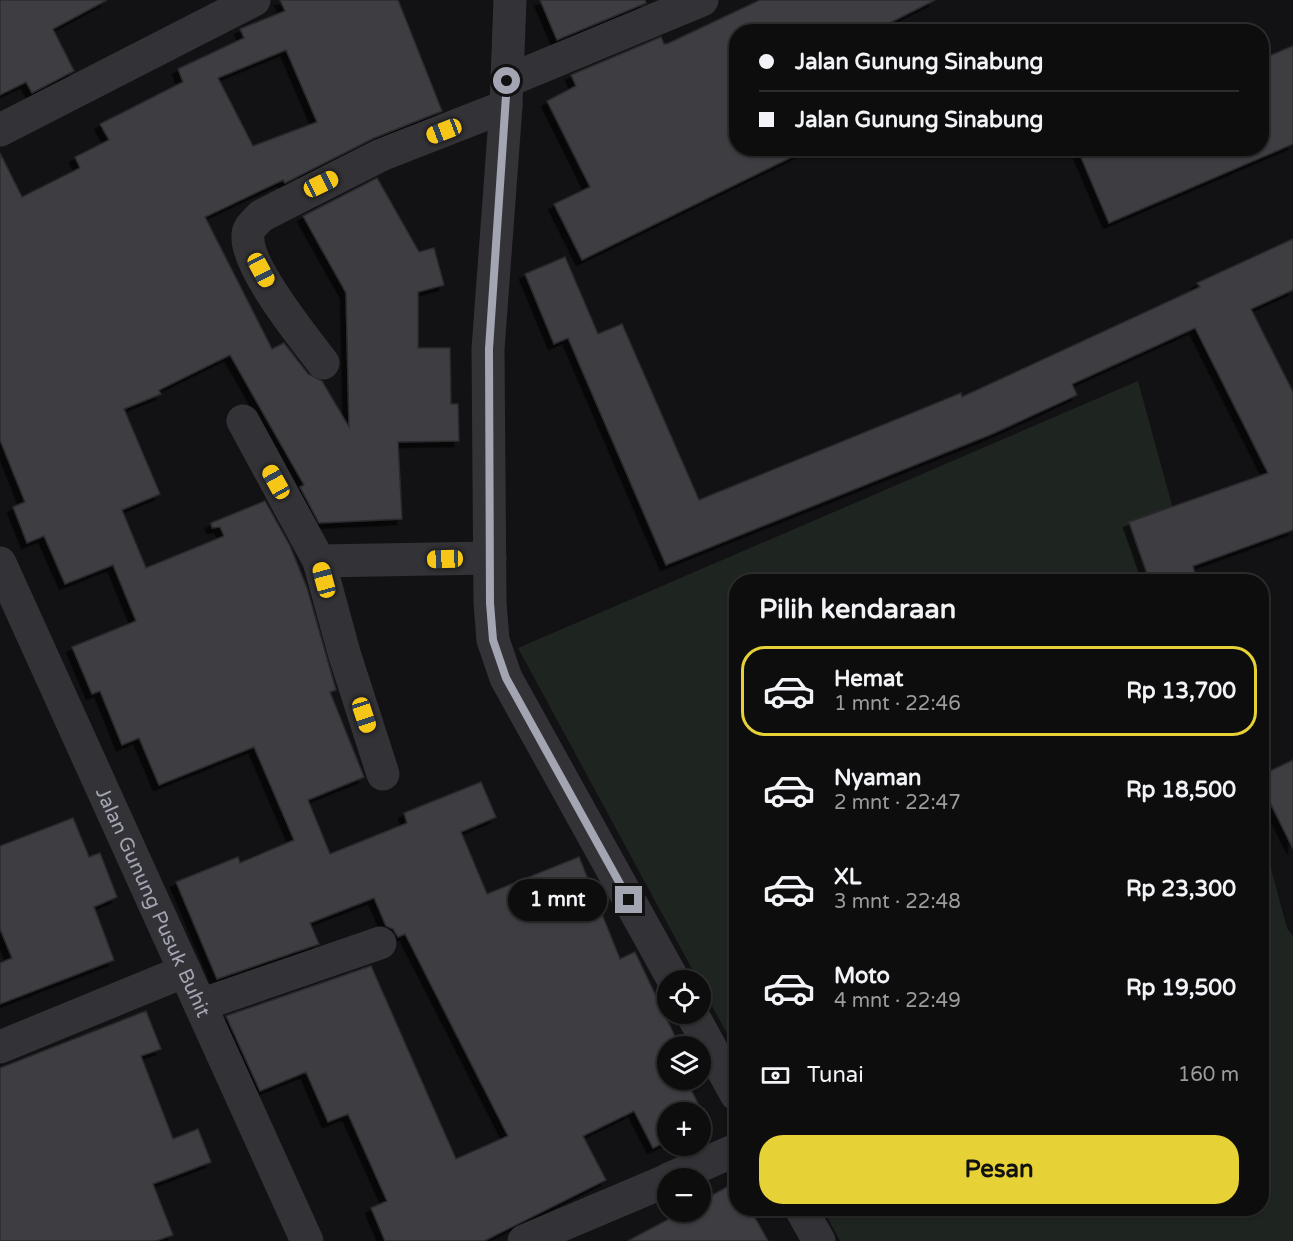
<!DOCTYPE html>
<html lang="id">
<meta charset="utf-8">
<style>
body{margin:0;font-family:"Varela Round",sans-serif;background:#171617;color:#f1f3f6;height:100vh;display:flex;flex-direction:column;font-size:22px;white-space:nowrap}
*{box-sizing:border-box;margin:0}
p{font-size:20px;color:#9b9c9e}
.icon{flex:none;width:33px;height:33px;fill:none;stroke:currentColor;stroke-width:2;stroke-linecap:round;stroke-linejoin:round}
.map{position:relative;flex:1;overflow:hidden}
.side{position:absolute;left:729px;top:574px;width:540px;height:642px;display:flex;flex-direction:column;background:#0e0d0e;border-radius:24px;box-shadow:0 2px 4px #0004,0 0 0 2px #2e2d2e}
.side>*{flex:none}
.hud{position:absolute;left:729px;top:24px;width:540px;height:132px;border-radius:24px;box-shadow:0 2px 4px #0004,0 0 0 2px #2e2d2e;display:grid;align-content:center;height:132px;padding:0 30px;background:#0e0d0e}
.fabs{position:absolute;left:657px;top:970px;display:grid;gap:12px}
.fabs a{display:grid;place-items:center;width:54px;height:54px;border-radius:50%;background:#0e0d0e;box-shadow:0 2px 4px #0004,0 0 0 2px #2e2d2e;font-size:30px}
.end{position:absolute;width:27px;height:27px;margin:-14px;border:8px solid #a3a5b3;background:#111;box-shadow:0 0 0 3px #111}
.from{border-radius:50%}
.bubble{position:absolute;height:42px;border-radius:21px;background:#0e0d0e;box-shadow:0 2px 4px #0004,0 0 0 2px #2e2d2e;font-size:20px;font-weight:800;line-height:42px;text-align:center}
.car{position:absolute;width:18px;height:36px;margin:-18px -9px;border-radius:8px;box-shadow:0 0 4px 2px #0007;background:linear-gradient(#f5c518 24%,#345 0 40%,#f5c518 0 76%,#345 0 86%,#f5c518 0)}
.hud b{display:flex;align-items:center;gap:21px;height:57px;font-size:22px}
.hud b+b{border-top:2px solid #2e2d2e}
.hud i{width:15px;height:15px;background:#f1f3f6}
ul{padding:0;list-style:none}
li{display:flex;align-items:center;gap:18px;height:90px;margin:0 12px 9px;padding:0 18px;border:3px solid transparent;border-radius:24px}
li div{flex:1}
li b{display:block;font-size:22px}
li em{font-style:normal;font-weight:800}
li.selected{border-color:#e6d136}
li>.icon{width:54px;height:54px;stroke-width:1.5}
h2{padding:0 30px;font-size:27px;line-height:72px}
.pay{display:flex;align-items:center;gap:15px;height:66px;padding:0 30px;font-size:22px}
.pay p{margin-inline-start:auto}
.primary-button{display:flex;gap:12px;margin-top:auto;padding:12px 30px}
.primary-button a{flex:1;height:69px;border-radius:24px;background:#e6d136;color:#111;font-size:24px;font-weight:800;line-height:69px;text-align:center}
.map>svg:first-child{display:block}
.green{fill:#1e2520}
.building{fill:#3e3e43;stroke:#2c2b2f;stroke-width:1.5;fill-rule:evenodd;filter:url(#shadow)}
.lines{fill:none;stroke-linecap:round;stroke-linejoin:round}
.minor{stroke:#333337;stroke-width:33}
.route{stroke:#a3a5b3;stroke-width:8}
.labels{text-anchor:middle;stroke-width:4.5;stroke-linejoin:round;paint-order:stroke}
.street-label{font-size:20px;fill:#a3a5b3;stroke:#0d0c0e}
</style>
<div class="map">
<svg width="1293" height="1241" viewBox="0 0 1293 1241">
<defs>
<filter id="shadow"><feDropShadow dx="-5.5" dy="5.5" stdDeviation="0" flood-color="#0009"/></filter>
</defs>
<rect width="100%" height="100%" fill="#121113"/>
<g class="green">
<polygon points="1138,381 1193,582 736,582 736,1050 518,648"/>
<polygon points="1262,835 1287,928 1293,936 1293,1241 840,1241 823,1209 1262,1209"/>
</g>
<g class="building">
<polygon points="0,0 107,0 53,29 74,71 32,93 26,82 0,95"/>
<path d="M 280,0 L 398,0 L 442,111 L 374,138 L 285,183 L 283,180 L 205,217 L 272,349 L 284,343 L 308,374 L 322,381 L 349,427 L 346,293 L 303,216 L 377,178 L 419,252 L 434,248 L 444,285 L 418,292 L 418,348 L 450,348 L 451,404 L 458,404 L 459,441 L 398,442 L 402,519 L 319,523 L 300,487 L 304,485 L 230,355 L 159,390 L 161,394 L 124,409 L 160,494 L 122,510 L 146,568 L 224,536 L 220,527 L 212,528 L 211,523 L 265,501 L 290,546 L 307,588 L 336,690 L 330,692 L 364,777 L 308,800 L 330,854 L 407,823 L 404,813 L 481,782 L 496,817 L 461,832 L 487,894 L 579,857 L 620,959 L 635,952 L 680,1047 L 668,1047 L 668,1080 L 686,1080 L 707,1121 L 700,1125 L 700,1113 L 668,1113 L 668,1141 L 653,1148 L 634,1111 L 583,1136 L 606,1180 L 484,1241 L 385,1241 L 371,1208 L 387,1201 L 348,1114 L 328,1122 L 306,1072 L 260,1091 L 226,1016 L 371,966 L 456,1159 L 508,1136 L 405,934 L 398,937 L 393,929 L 386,926 L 374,898 L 310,923 L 319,944 L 217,979 L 176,882 L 238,857 L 240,863 L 294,840 L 254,747 L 159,785 L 139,738 L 122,745 L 100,691 L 92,694 L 72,647 L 136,621 L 113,565 L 65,584 L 44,536 L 27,543 L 13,507 L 25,502 L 0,440 L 0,153 L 22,197 L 80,168 L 75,157 L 109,140 L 100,124 L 183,82 L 178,69 L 244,38 L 240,29 L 285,11 ZM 286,50 L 317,122 L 253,146 L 218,78 Z"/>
<polygon points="540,0 645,0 646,3 557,40"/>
<polygon points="760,0 935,0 872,32 736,32 736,148 810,148 582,260 554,204 590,187 547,101 576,86 571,75 661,37 664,44 667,44"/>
<polygon points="1293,46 1293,144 1109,223 1077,148 1262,148 1262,59"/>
<polygon points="1293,239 1293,290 1251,309 1293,392 1293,530 1193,566 1197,582 1150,582 1129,522 1268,473 1195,328 1072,384 1077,395 992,434 666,565 568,338 554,344 525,274 565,257 598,334 622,324 699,500 961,393 962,397 1200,287 1197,283"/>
<polygon points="1293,760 1293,849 1262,786 1262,775"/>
<polygon points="73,818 89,857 100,853 117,897 94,907 114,960 0,1004 0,963 12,958 0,929 0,846"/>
<polygon points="146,1011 161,1049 141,1056 173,1139 198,1129 211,1162 153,1184 173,1235 156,1241 0,1241 0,1068"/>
<polygon points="736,1182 736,1209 750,1209 768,1241 628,1241 682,1212 700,1212 700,1202"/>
</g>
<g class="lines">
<g class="minor">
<polyline points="510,0 506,106 488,349 490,603 493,640 506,678 674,981"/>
<polyline points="507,81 702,0"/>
<polyline points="0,130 254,0"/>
<path d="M 323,363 C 304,338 245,266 248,235 C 248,227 256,222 261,216 L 381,155 L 506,106"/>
<polyline points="243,421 319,561 490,558"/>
<polyline points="319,561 345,656 383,774"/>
<path id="s1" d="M 0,563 L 307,1241"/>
<polyline points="200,1005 380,943"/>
<polyline points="692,1014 736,1094"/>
<polyline points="0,1047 185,971"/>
<polyline points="669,1179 736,1150"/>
<polyline points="801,1209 819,1241"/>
<polyline points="524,1241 668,1180"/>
</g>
</g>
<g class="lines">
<polyline class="route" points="507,81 489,349 490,603 493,640 506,678 629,900"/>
</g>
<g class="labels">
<g class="street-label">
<text dy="7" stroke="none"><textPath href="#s1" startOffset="372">Jalan Gunung Pusuk Buhit</textPath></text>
</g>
</g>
</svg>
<div class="fabs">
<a><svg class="icon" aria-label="locate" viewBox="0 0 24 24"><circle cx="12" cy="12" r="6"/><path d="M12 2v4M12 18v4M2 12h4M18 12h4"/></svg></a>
<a><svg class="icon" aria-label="layers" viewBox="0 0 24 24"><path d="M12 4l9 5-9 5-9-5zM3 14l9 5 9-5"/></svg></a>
<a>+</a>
<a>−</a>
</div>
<i class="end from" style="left:507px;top:81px"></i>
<i class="end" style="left:629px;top:900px"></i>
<div class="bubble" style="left:508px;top:879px;width:99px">1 mnt</div>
<i class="car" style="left:444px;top:131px;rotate:249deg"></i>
<i class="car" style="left:321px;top:184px;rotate:64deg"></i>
<i class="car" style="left:261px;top:270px;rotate:152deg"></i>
<i class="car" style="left:276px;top:482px;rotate:331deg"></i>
<i class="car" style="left:445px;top:559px;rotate:268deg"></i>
<i class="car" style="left:324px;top:580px;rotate:345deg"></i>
<i class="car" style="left:364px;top:715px;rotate:162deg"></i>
<div class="hud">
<b><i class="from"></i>Jalan Gunung Sinabung</b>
<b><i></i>Jalan Gunung Sinabung</b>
</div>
<section class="side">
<h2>Pilih kendaraan</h2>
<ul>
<li class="selected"><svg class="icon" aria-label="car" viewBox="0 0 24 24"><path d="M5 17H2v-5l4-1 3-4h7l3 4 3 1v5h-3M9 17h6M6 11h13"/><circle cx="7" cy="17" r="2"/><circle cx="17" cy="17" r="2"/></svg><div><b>Hemat</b><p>1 mnt · 22:46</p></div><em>Rp 13,700</em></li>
<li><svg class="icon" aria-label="car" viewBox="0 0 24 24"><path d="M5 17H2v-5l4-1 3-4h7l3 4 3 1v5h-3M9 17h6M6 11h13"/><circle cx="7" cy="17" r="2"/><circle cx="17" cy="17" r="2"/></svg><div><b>Nyaman</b><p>2 mnt · 22:47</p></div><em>Rp 18,500</em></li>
<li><svg class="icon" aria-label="car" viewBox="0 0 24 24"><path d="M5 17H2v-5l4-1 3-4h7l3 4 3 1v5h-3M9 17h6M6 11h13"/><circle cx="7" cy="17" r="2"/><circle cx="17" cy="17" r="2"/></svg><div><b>XL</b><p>3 mnt · 22:48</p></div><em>Rp 23,300</em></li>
<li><svg class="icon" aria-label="car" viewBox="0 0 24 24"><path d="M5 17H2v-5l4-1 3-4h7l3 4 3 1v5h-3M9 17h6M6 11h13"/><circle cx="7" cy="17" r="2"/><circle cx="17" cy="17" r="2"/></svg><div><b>Moto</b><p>4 mnt · 22:49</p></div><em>Rp 19,500</em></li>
</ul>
<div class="pay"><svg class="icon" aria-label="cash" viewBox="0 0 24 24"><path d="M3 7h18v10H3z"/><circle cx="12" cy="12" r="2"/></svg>Tunai<p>160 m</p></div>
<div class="primary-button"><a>Pesan</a></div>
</section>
</div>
